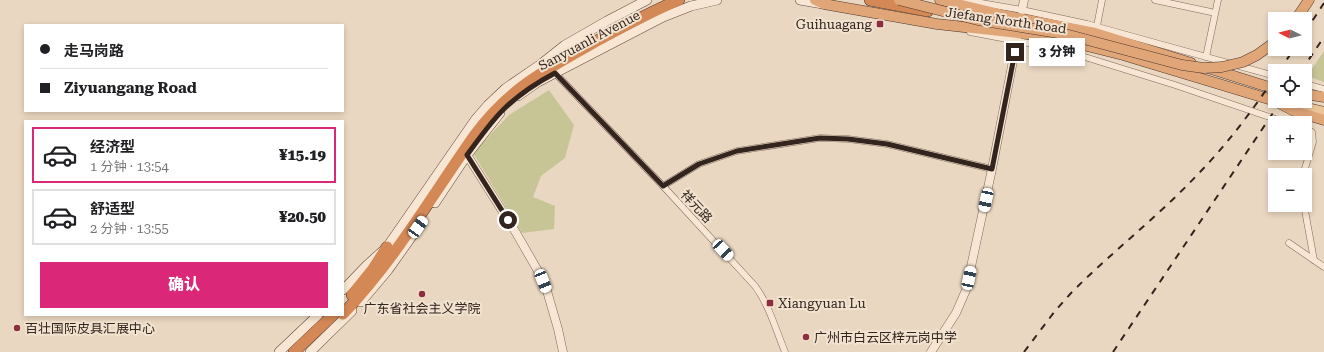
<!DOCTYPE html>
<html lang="zh">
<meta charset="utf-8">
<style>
body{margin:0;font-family:"Roboto Serif","Noto Sans SC",serif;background:#f2f2f2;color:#202124;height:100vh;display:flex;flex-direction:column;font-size:15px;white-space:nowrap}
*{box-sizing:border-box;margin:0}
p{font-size:13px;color:#757577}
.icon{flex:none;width:22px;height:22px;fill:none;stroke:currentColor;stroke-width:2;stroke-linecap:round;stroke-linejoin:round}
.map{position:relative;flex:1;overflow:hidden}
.details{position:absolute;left:24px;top:120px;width:320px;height:196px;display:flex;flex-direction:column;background:#fff;border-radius:0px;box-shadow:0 2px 6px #0003}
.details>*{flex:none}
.guide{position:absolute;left:24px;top:24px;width:320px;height:88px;border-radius:0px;box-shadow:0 2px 6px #0003;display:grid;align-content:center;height:88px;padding:0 16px;background:#fff}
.needle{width:26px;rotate:276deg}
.controls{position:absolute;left:1268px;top:12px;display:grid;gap:8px}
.controls a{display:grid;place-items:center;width:44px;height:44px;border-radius:0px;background:#fff;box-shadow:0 2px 6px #0003;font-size:20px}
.end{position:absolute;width:18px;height:18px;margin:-9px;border:5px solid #33241d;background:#fff;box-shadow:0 0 0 2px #fff}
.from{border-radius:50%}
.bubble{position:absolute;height:28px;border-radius:0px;background:#fff;box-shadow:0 2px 6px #0003;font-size:13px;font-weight:800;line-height:28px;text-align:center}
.car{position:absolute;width:12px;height:24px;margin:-12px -6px;border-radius:5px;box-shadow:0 0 3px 1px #0007;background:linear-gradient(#fff 24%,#345 0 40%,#fff 0 76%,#345 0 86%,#fff 0)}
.guide b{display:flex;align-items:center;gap:14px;height:38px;font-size:15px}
.guide b+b{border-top:1px solid #e0e0e0}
.guide i{width:10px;height:10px;background:#202124}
ul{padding:7px 0 0;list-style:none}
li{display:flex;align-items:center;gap:12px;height:56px;margin:0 8px 6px;padding:0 8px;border:2px solid #e0e0e0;border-radius:0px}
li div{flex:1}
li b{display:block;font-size:15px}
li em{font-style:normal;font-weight:800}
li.on{border-color:#db2777}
li>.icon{width:36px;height:36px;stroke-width:1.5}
.cta{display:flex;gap:8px;margin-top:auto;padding:8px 16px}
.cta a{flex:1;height:46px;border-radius:0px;background:#db2777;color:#fff;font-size:16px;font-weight:800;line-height:46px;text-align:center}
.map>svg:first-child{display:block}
.green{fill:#c7c596}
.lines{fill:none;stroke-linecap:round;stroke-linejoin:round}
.minor-casing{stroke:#82685a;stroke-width:7}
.tertiary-casing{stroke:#82685a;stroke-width:9}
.secondary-casing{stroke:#644a3d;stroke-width:10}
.primary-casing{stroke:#50382e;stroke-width:11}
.trunk-casing{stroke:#50382e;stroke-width:11}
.motorway-casing{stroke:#50382e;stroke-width:12}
.minor{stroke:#f6e6d3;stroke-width:6}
.tertiary{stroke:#f6e6d3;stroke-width:8}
.secondary{stroke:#f6e6d3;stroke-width:9}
.primary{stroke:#ebc59a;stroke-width:10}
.trunk{stroke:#e0a678;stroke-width:10}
.motorway{stroke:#d48856;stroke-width:11}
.rail{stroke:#33241d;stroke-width:2;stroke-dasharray:7 7;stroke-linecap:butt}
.trunk-bridge-casing{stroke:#50382e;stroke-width:11;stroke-linecap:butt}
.trunk-bridge{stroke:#e0a678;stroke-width:10}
.route{stroke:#33241d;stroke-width:5}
.poi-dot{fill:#8c2e3f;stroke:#f2e2d0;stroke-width:1.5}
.labels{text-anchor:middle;stroke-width:4;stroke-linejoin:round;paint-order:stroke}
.street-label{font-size:13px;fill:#33241d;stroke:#f2e2d0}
.poi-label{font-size:13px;fill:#33241d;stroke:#f2e2d0;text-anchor:start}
</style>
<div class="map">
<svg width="1324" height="352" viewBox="0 0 1324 352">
<rect width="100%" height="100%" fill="#ead7c1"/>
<g class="green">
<polygon points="1324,51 1324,82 1307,76"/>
<polygon points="549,90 574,125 565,158 541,176 533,197 555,206 554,229 522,233 473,153 509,115"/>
</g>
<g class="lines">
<defs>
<g id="minor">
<polyline points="964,0 1022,10 1087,24 1275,76"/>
<polyline points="1155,0 1211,12"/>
<polyline points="1097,26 1102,0"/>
<polyline points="970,32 1033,44 1072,53 1175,85 1287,123"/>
<polyline points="1206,57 1218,0"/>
<path d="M 555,73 L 663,186 L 755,286 C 769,305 776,330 785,352"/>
<polyline points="1305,84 1324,89"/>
<polyline points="1303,175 1313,142 1312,132 1305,128"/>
<polyline points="663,186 699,164 737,151 820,138 848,139 887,144 992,169"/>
<polyline points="1304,205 1314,260"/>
<polyline points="1289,243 1324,267"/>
</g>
<g id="tertiary">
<polyline points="1022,10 1024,0"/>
<polyline points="467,155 515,231 538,271 547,291 558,329 563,352"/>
<polyline points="931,352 956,313 966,290 992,169 1017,40"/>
</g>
<g id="secondary">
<polyline points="800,0 823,4"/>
<polyline points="518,96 538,82 555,73 663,17 691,6 717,0"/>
<polyline points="435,203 467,155 500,113"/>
<polyline points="343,290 366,266 387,247 475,120 488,105 506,88 541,64 565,45 607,21 647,0"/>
<polyline points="361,302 388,270 415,232"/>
<polyline points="279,352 318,315"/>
<polyline points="310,352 352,311"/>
</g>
<polyline id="primary" points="1278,101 1324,112"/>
<g id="trunk">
<polyline points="815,0 824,4 937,24 1035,35 1075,43 1123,55 1275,101"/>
<polyline points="940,0 1008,16 1095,33 1191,63"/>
<polyline points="1296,19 1309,0"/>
<polyline points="1208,68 1275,89"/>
<polyline points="1305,94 1324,97"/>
<polyline points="1275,101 1294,111 1324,120"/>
</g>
<g id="motorway">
<polyline points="870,0 928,11"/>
<polyline points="352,295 373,269 387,247"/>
<path d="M 343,314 C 394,261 431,197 474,136 C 508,89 545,70 595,42 C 623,27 650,12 679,0"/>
<polyline points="294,352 333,315"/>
</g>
</defs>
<use href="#minor" class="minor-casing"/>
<use href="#tertiary" class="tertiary-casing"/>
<use href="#secondary" class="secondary-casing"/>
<use href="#primary" class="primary-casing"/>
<use href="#trunk" class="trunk-casing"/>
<use href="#motorway" class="motorway-casing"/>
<use href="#minor" class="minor"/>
<use href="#tertiary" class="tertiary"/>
<use href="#secondary" class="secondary"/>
<use href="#primary" class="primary"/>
<use href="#trunk" class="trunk"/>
<use href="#motorway" class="motorway"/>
<g class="rail">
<polyline points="1305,32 1324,3"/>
<polyline points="1279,71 1294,49"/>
<polyline points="1301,71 1324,37"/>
<path d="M 1024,352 L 1055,311 L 1072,292 C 1113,251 1160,215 1200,172 C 1228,143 1252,111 1275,77"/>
<polyline points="1113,352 1281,101"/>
</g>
<defs>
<polyline id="trunk-bridge" points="899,0 978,20 1065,34 1182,65 1204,68 1222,67 1243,62 1257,55 1275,42"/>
</defs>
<use href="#trunk-bridge" class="trunk-bridge-casing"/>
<use href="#trunk-bridge" class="trunk-bridge"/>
</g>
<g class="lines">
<path class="route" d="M 508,220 L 467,155 C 479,139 491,121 506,107 C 521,93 538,82 555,73 L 663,186 L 699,164 L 737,151 L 820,138 L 848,139 L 887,144 L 992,169 L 1015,52"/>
</g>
<g class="poi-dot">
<rect x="876" y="20" width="8" height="8" rx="2"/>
<circle cx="422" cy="294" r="4"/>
<rect x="766" y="299" width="8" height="8" rx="2"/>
<circle cx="17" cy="328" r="4"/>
<circle cx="806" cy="337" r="4"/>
</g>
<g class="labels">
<g class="street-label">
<text transform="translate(1006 20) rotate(8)" y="5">Jiefang North Road</text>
<text transform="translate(589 40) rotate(-28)" y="5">Sanyuanli Avenue</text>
<text transform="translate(697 206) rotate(47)" y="5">祥元路</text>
</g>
<g class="poi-label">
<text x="872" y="29" text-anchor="end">Guihuagang</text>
<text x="778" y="308">Xiangyuan Lu</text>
<text x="422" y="313" text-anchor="middle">广东省社会主义学院</text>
<text x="25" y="333">百壮国际皮具汇展中心</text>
<text x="814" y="342">广州市白云区梓元岗中学</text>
</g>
</g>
</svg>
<div class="controls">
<a><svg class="needle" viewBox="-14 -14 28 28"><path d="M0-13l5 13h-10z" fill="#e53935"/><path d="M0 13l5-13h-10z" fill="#757577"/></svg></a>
<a><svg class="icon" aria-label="locate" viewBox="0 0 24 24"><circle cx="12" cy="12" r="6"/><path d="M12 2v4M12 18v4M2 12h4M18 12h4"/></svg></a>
<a>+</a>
<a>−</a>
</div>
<i class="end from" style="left:508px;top:220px"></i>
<i class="end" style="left:1015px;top:52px"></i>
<div class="bubble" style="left:1029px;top:38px;width:56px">3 分钟</div>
<i class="car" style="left:986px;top:200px;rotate:192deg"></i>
<i class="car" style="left:418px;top:227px;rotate:35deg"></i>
<i class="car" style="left:723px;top:250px;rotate:137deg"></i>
<i class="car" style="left:969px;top:278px;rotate:12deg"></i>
<i class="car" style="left:543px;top:281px;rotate:158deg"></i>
<div class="guide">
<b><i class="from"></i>走马岗路</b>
<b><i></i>Ziyuangang Road</b>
</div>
<section class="details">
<ul>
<li class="on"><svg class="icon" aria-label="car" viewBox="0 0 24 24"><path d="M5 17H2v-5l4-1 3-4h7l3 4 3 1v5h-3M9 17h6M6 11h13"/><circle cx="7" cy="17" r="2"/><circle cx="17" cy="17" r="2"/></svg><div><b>经济型</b><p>1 分钟 · 13:54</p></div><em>¥15.19</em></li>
<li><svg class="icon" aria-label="car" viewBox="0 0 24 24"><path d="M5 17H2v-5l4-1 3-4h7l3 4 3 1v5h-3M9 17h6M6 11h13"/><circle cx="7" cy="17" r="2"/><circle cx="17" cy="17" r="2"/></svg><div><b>舒适型</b><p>2 分钟 · 13:55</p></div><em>¥20.50</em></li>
</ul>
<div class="cta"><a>确认</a></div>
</section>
</div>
